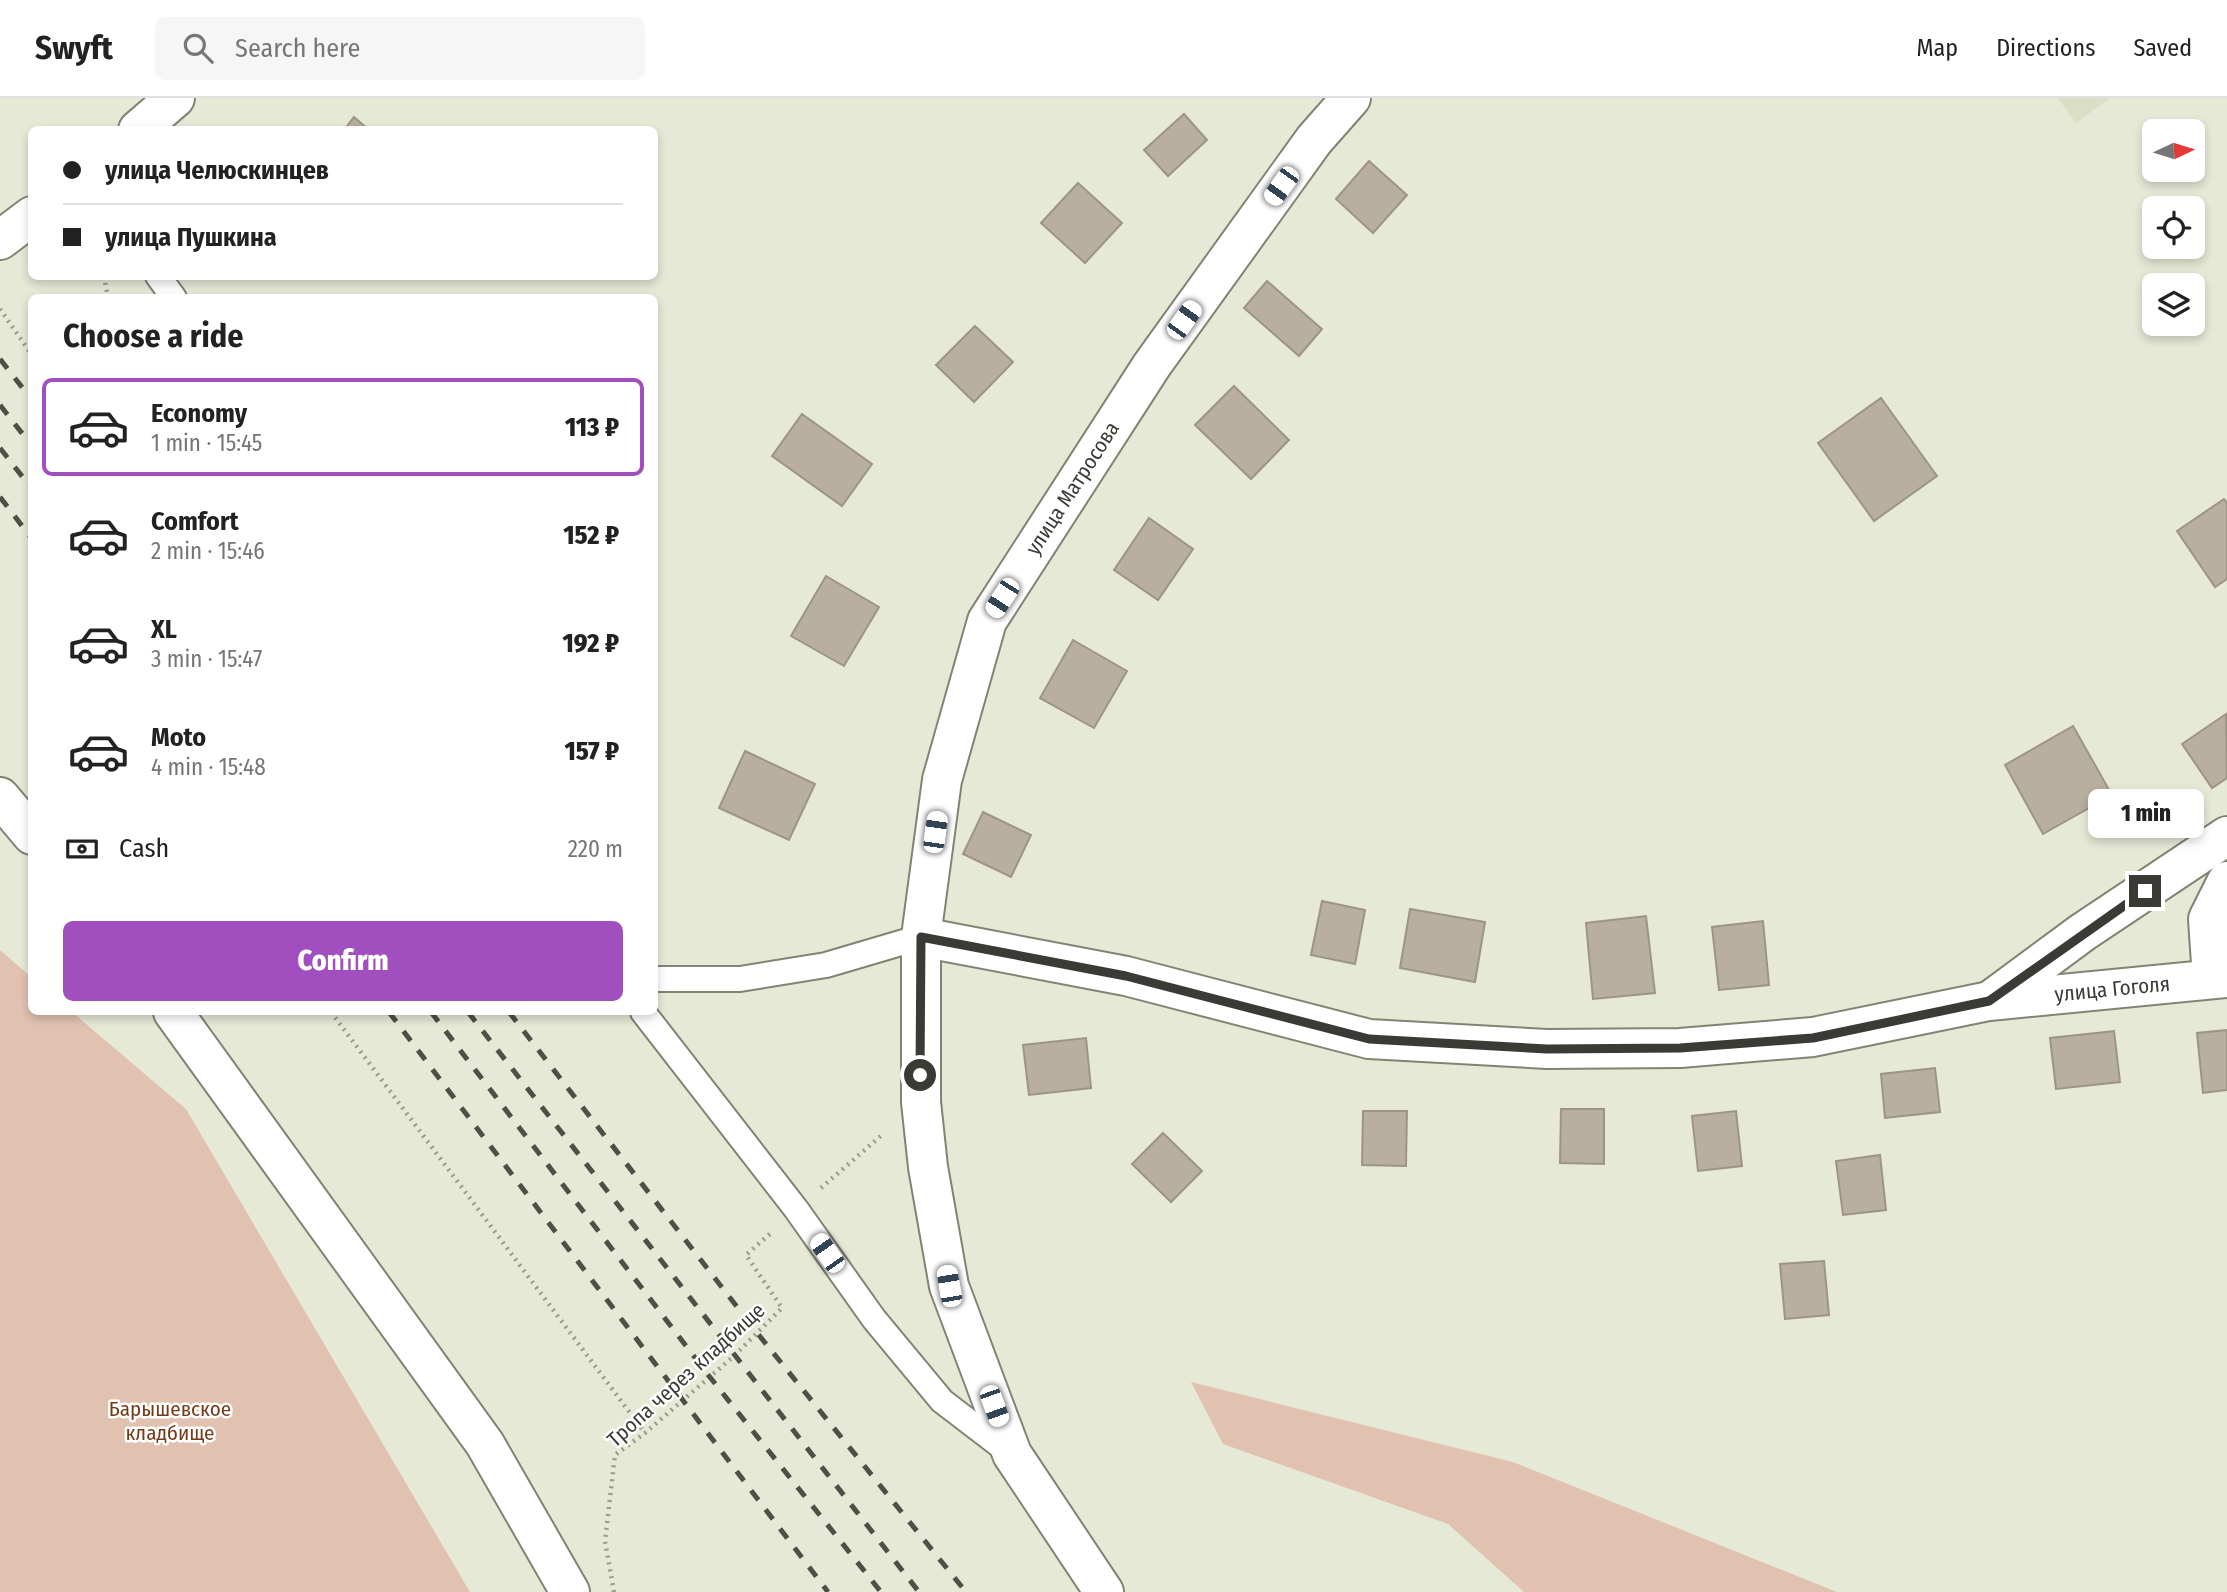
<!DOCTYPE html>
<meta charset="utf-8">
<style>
body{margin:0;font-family:"Fira Sans Condensed",sans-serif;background:#f6f6f6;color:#222;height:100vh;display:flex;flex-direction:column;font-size:26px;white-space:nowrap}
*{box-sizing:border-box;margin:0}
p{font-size:23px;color:#767676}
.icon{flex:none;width:38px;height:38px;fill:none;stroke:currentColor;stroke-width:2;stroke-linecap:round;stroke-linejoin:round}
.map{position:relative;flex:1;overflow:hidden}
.side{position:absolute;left:28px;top:196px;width:630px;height:721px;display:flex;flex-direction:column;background:#fff;border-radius:10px;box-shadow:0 4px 10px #0003}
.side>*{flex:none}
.guide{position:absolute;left:28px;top:28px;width:630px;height:154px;border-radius:10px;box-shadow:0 4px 10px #0003;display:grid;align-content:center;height:154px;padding:0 35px;background:#fff}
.needle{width:46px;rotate:86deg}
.buttons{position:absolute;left:2142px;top:21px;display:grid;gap:14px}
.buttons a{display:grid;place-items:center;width:63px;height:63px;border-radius:10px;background:#fff;box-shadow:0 4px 10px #0003;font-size:35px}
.end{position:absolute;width:32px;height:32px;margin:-16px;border:9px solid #3a3b34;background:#fff;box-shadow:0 0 0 4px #fff}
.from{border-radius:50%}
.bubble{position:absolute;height:49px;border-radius:10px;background:#fff;box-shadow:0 4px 10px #0003;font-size:23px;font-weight:800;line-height:49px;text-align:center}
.car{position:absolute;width:21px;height:42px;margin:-21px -10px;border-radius:9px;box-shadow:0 0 5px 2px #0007;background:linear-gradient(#fff 24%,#345 0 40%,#fff 0 76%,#345 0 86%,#fff 0)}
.guide b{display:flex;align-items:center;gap:24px;height:66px;font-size:26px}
.guide b+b{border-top:2px solid #e0e0e0}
.guide i{width:18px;height:18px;background:#222}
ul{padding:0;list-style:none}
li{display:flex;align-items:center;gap:21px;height:98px;margin:0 14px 10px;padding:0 21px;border:4px solid transparent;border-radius:10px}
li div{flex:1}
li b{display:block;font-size:26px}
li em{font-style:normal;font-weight:800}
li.active{border-color:#a14ebe}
li>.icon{width:63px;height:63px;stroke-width:1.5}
h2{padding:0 35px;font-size:32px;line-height:84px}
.pay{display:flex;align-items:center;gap:18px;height:77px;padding:0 35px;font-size:26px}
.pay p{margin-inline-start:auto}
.action{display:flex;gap:14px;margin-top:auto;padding:14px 35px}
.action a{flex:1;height:80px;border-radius:10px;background:#a14ebe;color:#fff;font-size:28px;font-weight:800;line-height:80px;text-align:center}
header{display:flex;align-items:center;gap:42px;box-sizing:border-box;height:98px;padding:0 35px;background:#fff;border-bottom:2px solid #e0e0e0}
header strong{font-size:33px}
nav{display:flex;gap:38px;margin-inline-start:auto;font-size:24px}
.search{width:490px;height:63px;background:#f6f6f6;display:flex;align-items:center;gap:18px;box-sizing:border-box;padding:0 24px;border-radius:10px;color:#767676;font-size:26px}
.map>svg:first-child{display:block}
.built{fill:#dbdec5}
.green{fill:#e1c2b1}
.building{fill:#b8af9f;stroke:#9d9485;stroke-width:2}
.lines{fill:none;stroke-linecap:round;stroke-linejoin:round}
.service-casing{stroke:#828373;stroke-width:28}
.minor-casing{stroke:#828373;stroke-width:42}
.path{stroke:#999b8d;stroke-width:4.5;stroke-dasharray:2 5;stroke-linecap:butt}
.service{stroke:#fff;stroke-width:24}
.minor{stroke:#fff;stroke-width:38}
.rail{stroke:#4e4f46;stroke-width:5;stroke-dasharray:12 12;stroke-linecap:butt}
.route{stroke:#3a3b34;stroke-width:9}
.labels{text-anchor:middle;stroke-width:5;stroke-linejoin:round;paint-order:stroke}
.street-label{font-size:21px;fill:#3a3b34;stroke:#fff}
.park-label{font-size:21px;fill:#743b17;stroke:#fff}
</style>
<header>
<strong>Swyft</strong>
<div class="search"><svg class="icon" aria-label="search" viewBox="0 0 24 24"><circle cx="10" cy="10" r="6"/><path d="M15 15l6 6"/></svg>Search here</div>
<nav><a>Map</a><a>Directions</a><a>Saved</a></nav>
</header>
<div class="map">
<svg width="2227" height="1494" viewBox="0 0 2227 1494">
<rect width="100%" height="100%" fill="#e7e9d7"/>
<polygon class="built" points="2058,0 2110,0 2076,25"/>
<g class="green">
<polygon points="0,852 31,879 32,914 72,914 186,1011 470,1494 0,1494"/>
<polygon points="1191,1284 1513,1364 1837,1494 1524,1494 1448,1426 1223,1346"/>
</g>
<g class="building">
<polygon points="1184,16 1207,42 1168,78 1144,52"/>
<polygon points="354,19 369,32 344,32"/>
<polygon points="1369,63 1407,97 1373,135 1336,101"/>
<polygon points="1078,85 1122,125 1085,165 1041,125"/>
<polygon points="1267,183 1322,231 1299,258 1244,210"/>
<polygon points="975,228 1013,264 974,304 936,267"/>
<polygon points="1234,288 1289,342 1251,381 1195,327"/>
<polygon points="1881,300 1937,378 1874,423 1818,345"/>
<polygon points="802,316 872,366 842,408 772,358"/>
<polygon points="2224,401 2227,405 2227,481 2215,489 2177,433"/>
<polygon points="1149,420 1193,451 1158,502 1114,472"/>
<polygon points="826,478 879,509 844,568 791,538"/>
<polygon points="1073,542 1127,573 1094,630 1040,600"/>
<polygon points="2226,616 2227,680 2212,690 2182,646"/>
<polygon points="2073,628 2112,697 2043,736 2005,667"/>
<polygon points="745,653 815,686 789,742 719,710"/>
<polygon points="983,714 1031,737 1011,779 963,756"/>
<polygon points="1322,803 1365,812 1355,866 1311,857"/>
<polygon points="1410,811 1485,824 1475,884 1400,870"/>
<polygon points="1646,818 1655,895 1593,901 1586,825"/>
<polygon points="1763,823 1769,887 1719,892 1712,829"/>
<polygon points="2227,932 2227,992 2203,995 2197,935"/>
<polygon points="2114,933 2120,984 2056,991 2050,940"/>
<polygon points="1086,940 1091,990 1029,997 1023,947"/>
<polygon points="1935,970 1940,1014 1885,1020 1881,976"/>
<polygon points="1561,1011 1604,1011 1604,1066 1560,1065"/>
<polygon points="1363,1013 1407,1013 1406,1068 1362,1067"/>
<polygon points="1736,1013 1742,1068 1698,1073 1692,1018"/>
<polygon points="1163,1035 1202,1073 1171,1104 1132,1066"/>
<polygon points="1880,1057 1886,1112 1843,1117 1836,1063"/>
<polygon points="1824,1163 1829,1217 1785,1221 1780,1166"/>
</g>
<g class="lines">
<defs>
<g id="service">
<polyline points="158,178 174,200"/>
<polyline points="654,881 740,881 826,867 921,839"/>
<polyline points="643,914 796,1111 874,1221 942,1303 1010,1355"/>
</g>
<g id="minor">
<polyline points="138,32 175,0"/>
<polyline points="0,142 32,118"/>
<polyline points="0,699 32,737"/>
<path id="s1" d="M 921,839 L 1126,878 L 1369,941 L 1547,951 L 1680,950 L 1813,939 L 1989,903 L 2227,880"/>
<polyline points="2212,880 2208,821 2227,783"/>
<polyline points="1991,902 2083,834 2227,738"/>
<polyline points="173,914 485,1346 570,1494"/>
<path id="s2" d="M 1104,1494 L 1012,1356 L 949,1188 L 928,1069 L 921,1004 L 921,839 L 942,682 L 987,523 L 1152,267 L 1314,42 L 1351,0"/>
</g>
</defs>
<use href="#service" class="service-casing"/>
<use href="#minor" class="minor-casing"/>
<g class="path">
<polyline points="104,178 108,200"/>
<polyline points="0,211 32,257"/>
<polyline points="331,914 645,1335"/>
<polyline points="821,1090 883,1036"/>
<polyline points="614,1494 605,1443 615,1357 645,1335 734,1258 782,1210 746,1157 773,1133"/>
</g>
<use href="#service" class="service"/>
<use href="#minor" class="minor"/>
<g class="rail">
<polyline points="0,261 32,302"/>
<polyline points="0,307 32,348"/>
<polyline points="0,350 32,391"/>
<polyline points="0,399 32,441"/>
<polyline points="389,914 828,1494"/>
<polyline points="431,914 709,1278 881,1494"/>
<polyline points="468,914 919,1494"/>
<polyline points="509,914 758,1236 966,1494"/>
</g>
</g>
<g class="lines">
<polyline class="route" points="920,977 921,839 1126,878 1369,941 1547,951 1680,950 1813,940 1989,903 2145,793"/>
</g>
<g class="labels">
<g class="street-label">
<text dy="7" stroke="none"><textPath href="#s2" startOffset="1178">улица Матросова</textPath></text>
<text dy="7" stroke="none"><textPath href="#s1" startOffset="1208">улица Гоголя</textPath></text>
<text transform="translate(686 1277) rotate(-42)" y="7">Тропа через кладбище</text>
</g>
<g class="park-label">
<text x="170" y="1318">Барышевское<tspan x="170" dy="24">кладбище</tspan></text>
</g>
</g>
</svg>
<div class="buttons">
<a><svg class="needle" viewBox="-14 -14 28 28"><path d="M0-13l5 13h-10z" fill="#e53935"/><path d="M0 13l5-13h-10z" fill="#767676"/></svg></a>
<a><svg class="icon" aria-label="locate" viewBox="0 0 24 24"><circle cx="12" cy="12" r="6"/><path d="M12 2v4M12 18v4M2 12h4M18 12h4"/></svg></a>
<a><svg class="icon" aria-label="layers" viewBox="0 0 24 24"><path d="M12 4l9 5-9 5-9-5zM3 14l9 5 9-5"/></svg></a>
</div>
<i class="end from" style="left:920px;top:977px"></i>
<i class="end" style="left:2145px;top:793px"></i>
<div class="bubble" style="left:2088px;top:691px;width:116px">1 min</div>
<i class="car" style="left:1281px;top:88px;rotate:216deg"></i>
<i class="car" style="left:1184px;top:222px;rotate:36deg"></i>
<i class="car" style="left:1002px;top:500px;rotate:213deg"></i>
<i class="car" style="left:935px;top:734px;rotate:8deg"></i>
<i class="car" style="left:827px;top:1155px;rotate:325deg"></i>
<i class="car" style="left:949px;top:1188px;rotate:350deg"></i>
<i class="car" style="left:994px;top:1308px;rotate:160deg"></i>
<div class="guide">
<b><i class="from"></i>улица Челюскинцев</b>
<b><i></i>улица Пушкина</b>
</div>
<section class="side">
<h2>Choose a ride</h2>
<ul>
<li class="active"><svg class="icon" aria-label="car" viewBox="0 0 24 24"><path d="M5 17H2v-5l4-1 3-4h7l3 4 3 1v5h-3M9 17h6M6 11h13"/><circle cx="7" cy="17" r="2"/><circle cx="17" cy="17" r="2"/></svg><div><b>Economy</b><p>1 min · 15:45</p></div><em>113 ₽</em></li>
<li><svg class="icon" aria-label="car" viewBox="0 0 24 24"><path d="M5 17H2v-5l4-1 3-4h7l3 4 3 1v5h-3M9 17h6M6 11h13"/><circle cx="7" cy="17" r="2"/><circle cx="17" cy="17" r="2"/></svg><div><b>Comfort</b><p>2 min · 15:46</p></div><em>152 ₽</em></li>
<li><svg class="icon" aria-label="car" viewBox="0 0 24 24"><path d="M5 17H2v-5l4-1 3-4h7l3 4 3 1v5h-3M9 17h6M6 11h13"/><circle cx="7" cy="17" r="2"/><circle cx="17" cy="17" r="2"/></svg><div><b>XL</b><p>3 min · 15:47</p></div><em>192 ₽</em></li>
<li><svg class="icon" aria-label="car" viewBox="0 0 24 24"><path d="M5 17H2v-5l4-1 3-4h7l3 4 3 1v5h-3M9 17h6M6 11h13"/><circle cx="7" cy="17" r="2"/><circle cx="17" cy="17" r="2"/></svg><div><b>Moto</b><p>4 min · 15:48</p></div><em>157 ₽</em></li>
</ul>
<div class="pay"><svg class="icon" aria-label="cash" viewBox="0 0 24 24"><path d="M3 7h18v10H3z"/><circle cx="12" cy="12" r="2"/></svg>Cash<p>220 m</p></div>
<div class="action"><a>Confirm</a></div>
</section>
</div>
